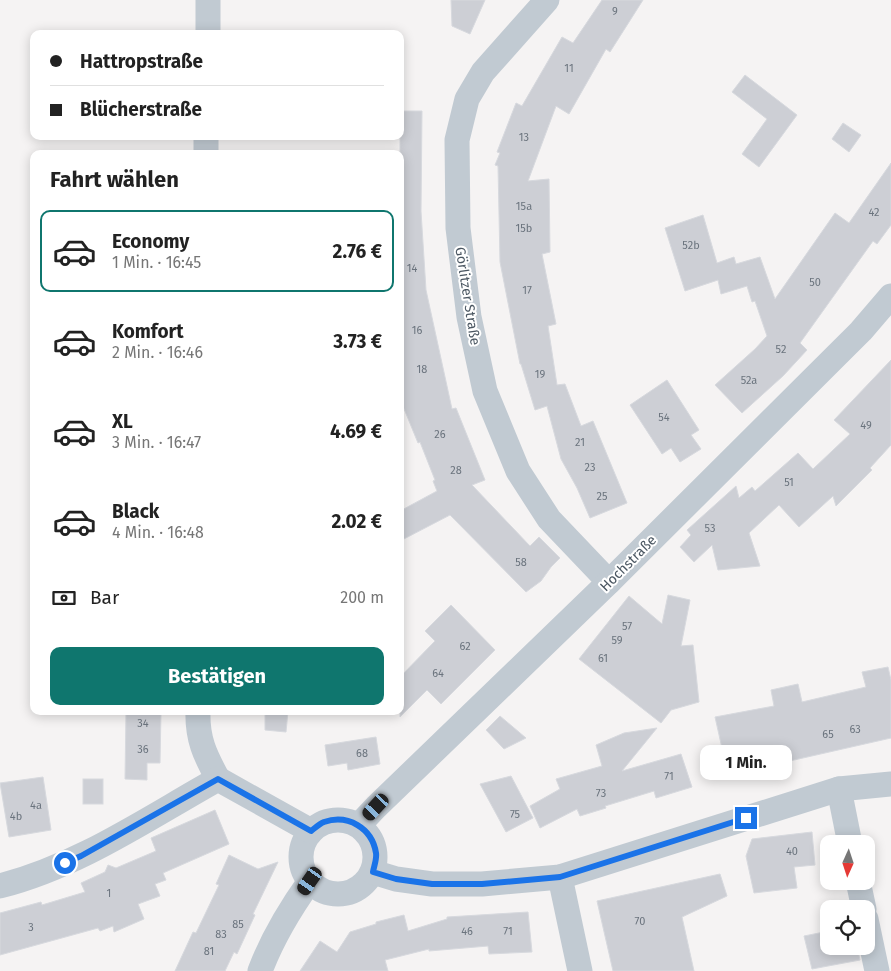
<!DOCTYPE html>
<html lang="de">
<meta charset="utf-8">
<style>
body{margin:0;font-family:"Fira Sans",sans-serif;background:#f2f2f2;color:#222;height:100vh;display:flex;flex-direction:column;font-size:19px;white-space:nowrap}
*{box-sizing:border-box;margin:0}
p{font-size:16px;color:#767676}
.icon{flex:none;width:28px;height:28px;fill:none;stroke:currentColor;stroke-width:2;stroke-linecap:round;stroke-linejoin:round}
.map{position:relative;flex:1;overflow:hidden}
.panel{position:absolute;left:30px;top:150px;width:374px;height:565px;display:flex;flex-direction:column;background:#fff;border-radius:10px;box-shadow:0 2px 12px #0003}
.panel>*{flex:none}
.guide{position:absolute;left:30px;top:30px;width:374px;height:110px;border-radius:10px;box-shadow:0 2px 12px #0003;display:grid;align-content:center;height:110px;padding:0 20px;background:#fff}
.needle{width:32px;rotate:183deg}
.fabs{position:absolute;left:820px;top:835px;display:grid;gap:10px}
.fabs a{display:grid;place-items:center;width:55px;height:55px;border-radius:10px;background:#fff;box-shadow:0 2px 12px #0003;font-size:25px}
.end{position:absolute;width:22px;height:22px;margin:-11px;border:6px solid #1a73e8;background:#fff;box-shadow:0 0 0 2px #fff}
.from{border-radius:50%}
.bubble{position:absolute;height:35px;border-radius:10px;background:#fff;box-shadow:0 2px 12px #0003;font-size:16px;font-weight:700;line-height:35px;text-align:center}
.car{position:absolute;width:15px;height:30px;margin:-15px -8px;border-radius:6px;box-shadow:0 0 4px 1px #0007;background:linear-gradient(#222 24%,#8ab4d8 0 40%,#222 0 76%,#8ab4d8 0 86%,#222 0)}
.guide b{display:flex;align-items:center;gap:18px;height:48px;font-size:19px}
.guide b+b{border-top:1px solid #e0e0e0}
.guide i{width:12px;height:12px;background:#222}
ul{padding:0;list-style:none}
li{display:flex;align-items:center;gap:15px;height:82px;margin:0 10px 8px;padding:0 10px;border:2px solid transparent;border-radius:10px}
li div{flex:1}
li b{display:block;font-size:19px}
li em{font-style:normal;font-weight:700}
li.current{border-color:#0f766e}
li>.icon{width:45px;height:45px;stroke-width:1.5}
h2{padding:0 20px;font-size:22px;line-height:60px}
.pay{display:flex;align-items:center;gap:12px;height:55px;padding:0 20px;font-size:19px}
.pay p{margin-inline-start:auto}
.primary-button{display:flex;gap:10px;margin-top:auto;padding:10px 20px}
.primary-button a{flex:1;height:58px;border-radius:10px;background:#0f766e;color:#fff;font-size:20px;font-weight:700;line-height:58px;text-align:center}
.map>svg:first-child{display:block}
.building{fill:#cdcfd5;stroke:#d7d9de}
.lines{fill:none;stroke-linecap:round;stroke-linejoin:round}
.street{stroke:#c1cad2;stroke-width:25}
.route{stroke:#1a73e8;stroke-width:6}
.labels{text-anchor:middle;stroke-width:4;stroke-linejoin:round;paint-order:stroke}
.number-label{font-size:11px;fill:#6b747e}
.street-label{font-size:14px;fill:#4a5661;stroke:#fff}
</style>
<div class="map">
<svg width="891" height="971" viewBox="0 0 891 971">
<rect width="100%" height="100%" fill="#f5f3f3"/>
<g class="building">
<polygon points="451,0 485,0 470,34 452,26"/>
<polygon points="602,0 643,0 610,52 606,49 569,114 556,106 528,181 549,179 550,252 542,254 556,324 548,326 557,385 565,384 581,426 593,421 627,503 590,518 577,488 561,459 547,406 535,410 521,364 520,364 500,262 498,166 495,165 500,153 497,152 516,103 522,106 562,37 573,43"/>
<polygon points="745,75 797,115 759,167 742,154 767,119 732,92"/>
<polygon points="400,111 422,111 421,211 426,290 452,409 456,408 485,480 472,485 530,546 539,537 560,558 551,567 541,581 526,592 450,515 400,541 400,511 437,491 433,481 435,480 420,442 418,443 400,399"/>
<polygon points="843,123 861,135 849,152 832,139"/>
<polygon points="891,163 891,225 877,244 873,241 800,343 807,350 783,376 742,413 715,385 755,349 767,336 755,301 752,302 747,286 721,294 718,280 685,291 665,228 703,215 717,263 734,257 736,264 760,257 775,299 835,213 849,223"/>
<polygon points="891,360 891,445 870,468 872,470 836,506 833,496 799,527 779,505 749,533 760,566 718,570 712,545 694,562 680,547 691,535 687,530 736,486 739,498 752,487 755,491 798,453 813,469 850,434 834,420"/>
<polygon points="667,380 699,430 691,435 701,449 680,462 671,448 662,454 630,405"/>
<polygon points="668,595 690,600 681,646 693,645 699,702 671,710 661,723 579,659 629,596 662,624"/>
<polygon points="451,605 495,650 441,704 427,690 400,717 400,677 435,641 425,631"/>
<polygon points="888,667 891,680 891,738 728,775 715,717 774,706 771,690 798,684 802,702 866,687 862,672"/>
<polygon points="126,711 161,711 160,763 147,763 147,780 125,779"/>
<polygon points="265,711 288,711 286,732 265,730"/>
<polygon points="500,716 526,738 504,749 486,730"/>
<polygon points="657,728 622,771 681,754 692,787 656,798 654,791 605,806 606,808 580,816 577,809 540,828 530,806 560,789 556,779 602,766 596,745 624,733"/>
<polygon points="376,737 380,764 348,770 347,763 328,766 325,745"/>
<polygon points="511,776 533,818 506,832 480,784"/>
<polygon points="43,777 51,830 9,837 0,783"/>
<rect x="83" y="779" width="20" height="25"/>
<polygon points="215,810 229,844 163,873 166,880 155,884 160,896 138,904 144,919 114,932 113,926 100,931 98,928 0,955 0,913 41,902 42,905 85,892 81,883 105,872 108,865 116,868 156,851 151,838"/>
<polygon points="812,832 815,865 794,867 797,888 754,893 746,856 752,839"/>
<polygon points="229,855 258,869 278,862 253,914 255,915 237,954 234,952 225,971 175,971 193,932 196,933 219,885 216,884"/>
<polygon points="720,874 727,896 682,917 694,971 613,971 597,901"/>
<polygon points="528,912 532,952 489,954 488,946 429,951 429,949 385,960 388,971 300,971 320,941 337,952 350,932 376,924 376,922 404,915 408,931 447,919 447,917"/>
<polygon points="829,931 829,946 857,946 860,960 812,969 804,936"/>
</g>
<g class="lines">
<g class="street">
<polyline points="547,0 483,72 467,99 457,140 458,228 469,317 485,391 518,471 549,519 609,582"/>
<polyline points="208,34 208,0"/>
<polyline points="206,154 206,136"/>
<path d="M 198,711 C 197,739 205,755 218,779"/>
<polyline points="839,789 850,844"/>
<circle cx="338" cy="857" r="37"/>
<polyline points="359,825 376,807 609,582 861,331 891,296"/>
<polyline points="373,872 396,879 432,884 482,884 560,877 839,789 891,784"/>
<polyline points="560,877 580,971"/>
<polyline points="858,881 864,909"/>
<path d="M 0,886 C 79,866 148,818 218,779 L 311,831"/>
<polyline points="866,919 877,971"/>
<path d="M 260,971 C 272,939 290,909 310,881"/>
</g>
</g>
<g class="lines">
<path class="route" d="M 65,863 L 81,856 L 218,779 L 311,831 C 315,828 319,824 324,822 C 348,814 372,828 376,853 C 377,859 374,866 373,872 L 396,879 L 432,884 L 482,884 L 560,877 L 746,818"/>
</g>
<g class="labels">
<g class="number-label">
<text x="615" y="15">9</text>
<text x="569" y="72">11</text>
<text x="524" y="141">13</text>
<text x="524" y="210">15a</text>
<text x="874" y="216">42</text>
<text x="524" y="232">15b</text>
<text x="691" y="249">52b</text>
<text x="412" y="272">14</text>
<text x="815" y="286">50</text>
<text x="527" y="294">17</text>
<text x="417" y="334">16</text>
<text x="781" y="353">52</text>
<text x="422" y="373">18</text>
<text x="540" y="378">19</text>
<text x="749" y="384">52a</text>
<text x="664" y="421">54</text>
<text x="866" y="429">49</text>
<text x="440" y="438">26</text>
<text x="580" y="446">21</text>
<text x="590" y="471">23</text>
<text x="456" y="474">28</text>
<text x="789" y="486">51</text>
<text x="602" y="500">25</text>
<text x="710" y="532">53</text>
<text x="521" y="566">58</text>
<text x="627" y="630">57</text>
<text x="617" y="644">59</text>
<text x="465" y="650">62</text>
<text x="603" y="662">61</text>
<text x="438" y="677">64</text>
<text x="143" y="727">34</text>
<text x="855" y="733">63</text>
<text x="828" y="738">65</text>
<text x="143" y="753">36</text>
<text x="362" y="757">68</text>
<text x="669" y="780">71</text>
<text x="601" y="797">73</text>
<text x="36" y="809">4a</text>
<text x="515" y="818">75</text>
<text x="16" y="820">4b</text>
<text x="792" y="855">40</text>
<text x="109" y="897">1</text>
<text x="640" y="925">70</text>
<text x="238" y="928">85</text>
<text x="31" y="931">3</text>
<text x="467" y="935">46</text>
<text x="508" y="935">71</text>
<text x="221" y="938">83</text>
<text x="209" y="955">81</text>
</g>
<g class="street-label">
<text transform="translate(468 296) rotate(81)" y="5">Görlitzer Straße</text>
<text transform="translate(628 563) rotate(-45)" y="5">Hochstraße</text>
</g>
</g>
</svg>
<div class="fabs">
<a><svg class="needle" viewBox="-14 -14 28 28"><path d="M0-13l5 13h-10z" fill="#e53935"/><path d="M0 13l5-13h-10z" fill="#767676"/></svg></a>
<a><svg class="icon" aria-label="locate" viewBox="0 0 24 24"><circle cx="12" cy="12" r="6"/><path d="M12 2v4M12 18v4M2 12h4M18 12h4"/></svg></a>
</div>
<i class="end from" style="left:65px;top:863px"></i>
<i class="end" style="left:746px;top:818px"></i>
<div class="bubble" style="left:700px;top:745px;width:92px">1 Min.</div>
<i class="car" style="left:376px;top:807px;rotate:223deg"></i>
<i class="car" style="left:310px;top:881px;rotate:215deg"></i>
<div class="guide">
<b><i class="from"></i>Hattropstraße</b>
<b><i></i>Blücherstraße</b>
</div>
<section class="panel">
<h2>Fahrt wählen</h2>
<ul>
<li class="current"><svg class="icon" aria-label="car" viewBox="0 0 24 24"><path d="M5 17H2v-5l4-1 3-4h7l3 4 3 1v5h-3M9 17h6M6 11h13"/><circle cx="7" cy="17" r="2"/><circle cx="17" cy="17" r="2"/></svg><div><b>Economy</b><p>1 Min. · 16:45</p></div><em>2.76 €</em></li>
<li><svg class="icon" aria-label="car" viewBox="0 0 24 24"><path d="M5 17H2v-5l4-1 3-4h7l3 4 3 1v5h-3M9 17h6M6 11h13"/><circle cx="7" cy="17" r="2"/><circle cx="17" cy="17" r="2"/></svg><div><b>Komfort</b><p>2 Min. · 16:46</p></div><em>3.73 €</em></li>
<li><svg class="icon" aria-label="car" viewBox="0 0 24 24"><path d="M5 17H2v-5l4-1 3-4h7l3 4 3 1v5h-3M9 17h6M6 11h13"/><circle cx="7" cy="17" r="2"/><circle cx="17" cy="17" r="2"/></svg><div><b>XL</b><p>3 Min. · 16:47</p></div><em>4.69 €</em></li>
<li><svg class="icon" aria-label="car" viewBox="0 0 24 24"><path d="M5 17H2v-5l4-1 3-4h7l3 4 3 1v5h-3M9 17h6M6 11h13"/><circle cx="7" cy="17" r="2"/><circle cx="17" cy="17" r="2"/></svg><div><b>Black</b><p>4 Min. · 16:48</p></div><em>2.02 €</em></li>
</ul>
<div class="pay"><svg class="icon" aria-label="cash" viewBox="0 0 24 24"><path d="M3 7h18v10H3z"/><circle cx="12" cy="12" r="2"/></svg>Bar<p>200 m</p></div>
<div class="primary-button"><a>Bestätigen</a></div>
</section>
</div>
